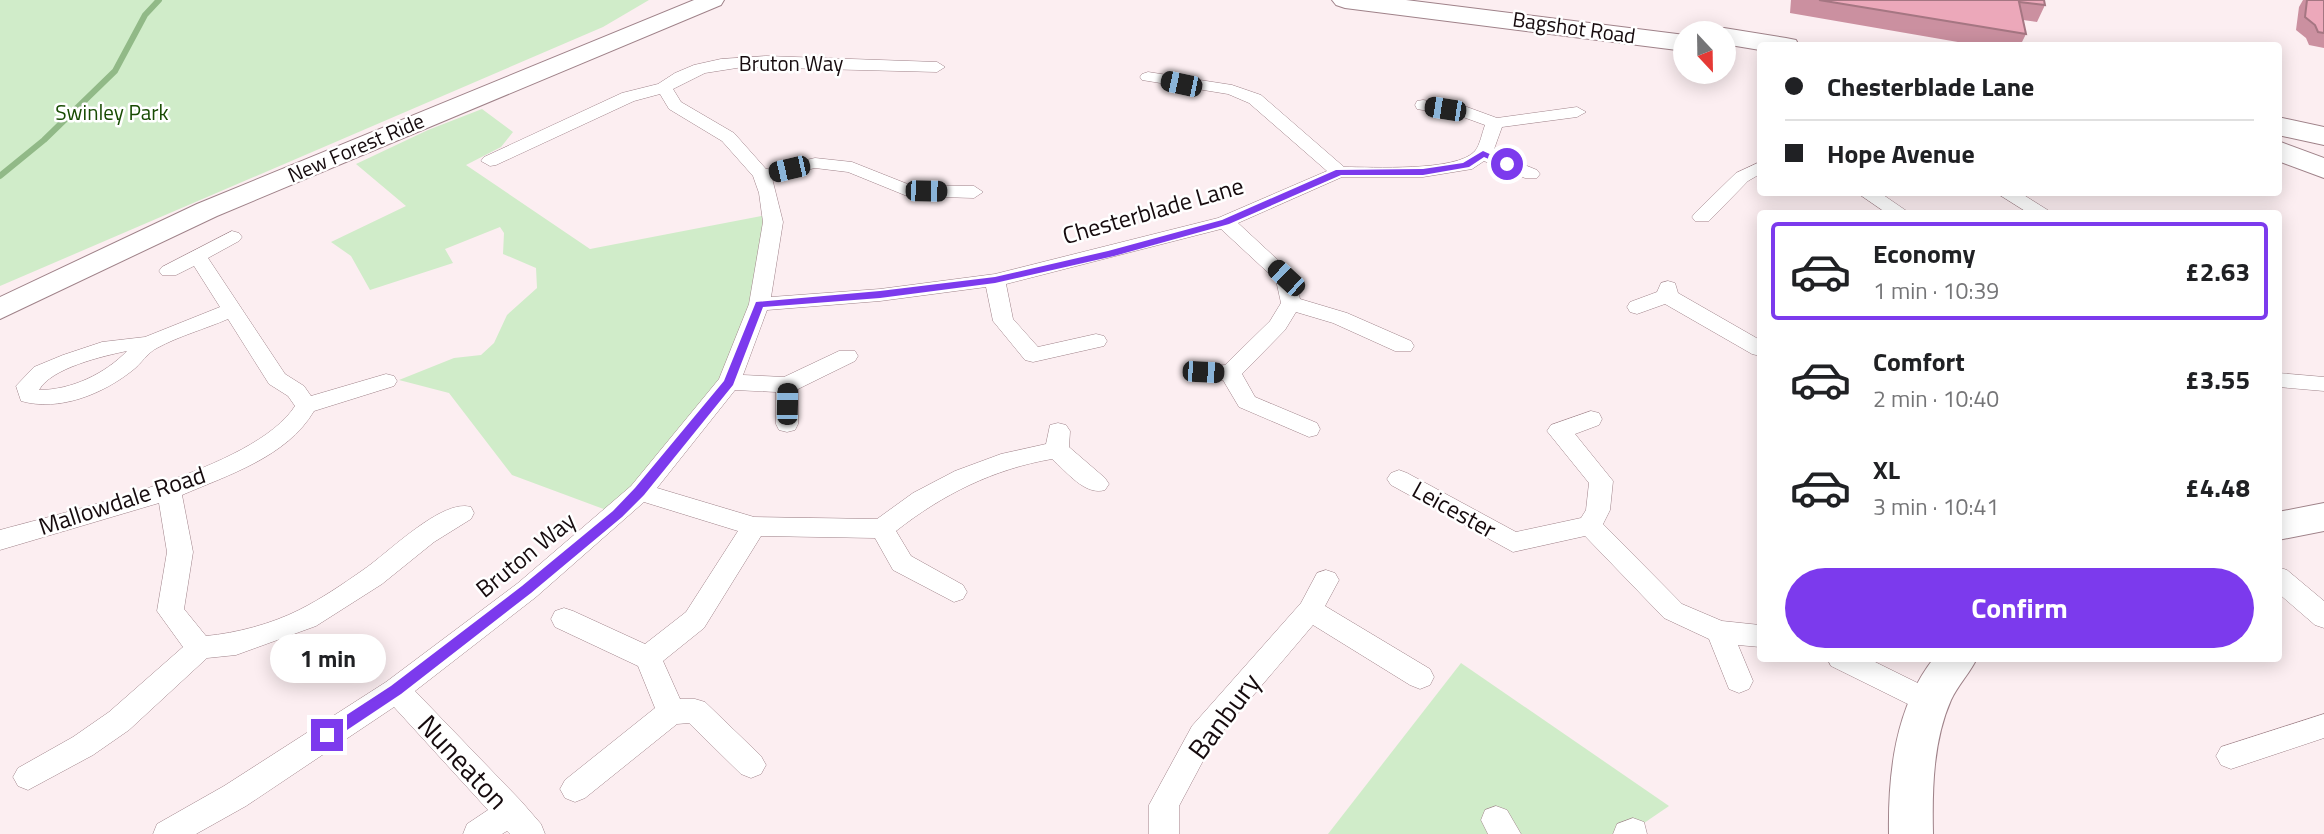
<!DOCTYPE html>
<meta charset="utf-8">
<style>
body{margin:0;font-family:"Titillium Web",sans-serif;background:#f6f6f6;color:#202124;height:100vh;display:flex;flex-direction:column;font-size:26px;white-space:nowrap}
*{box-sizing:border-box;margin:0}
p{font-size:23px;color:#757577}
.icon{flex:none;width:38px;height:38px;fill:none;stroke:currentColor;stroke-width:2;stroke-linecap:round;stroke-linejoin:round}
.map{position:relative;flex:1;overflow:hidden}
.details{position:absolute;left:1757px;top:210px;width:525px;height:452px;display:flex;flex-direction:column;background:#fff;border-radius:7px;box-shadow:0 4px 18px #0003}
.details>*{flex:none}
.guide{position:absolute;left:1757px;top:42px;width:525px;height:154px;border-radius:7px;box-shadow:0 4px 18px #0003;display:grid;align-content:center;height:154px;padding:0 28px;background:#fff}
.needle{width:46px;rotate:158deg}
.buttons{position:absolute;left:1673px;top:21px;display:grid;gap:14px}
.buttons a{display:grid;place-items:center;width:63px;height:63px;border-radius:50%;background:#fff;box-shadow:0 4px 18px #0003;font-size:35px}
.end{position:absolute;width:32px;height:32px;margin:-16px;border:9px solid #7c3aed;background:#fff;box-shadow:0 0 0 4px #fff}
.from{border-radius:50%}
.bubble{position:absolute;height:49px;border-radius:24px;background:#fff;box-shadow:0 4px 18px #0003;font-size:23px;font-weight:700;line-height:49px;text-align:center}
.car{position:absolute;width:21px;height:42px;margin:-21px -10px;border-radius:9px;box-shadow:0 0 5px 2px #0007;background:linear-gradient(#222 24%,#8ab4d8 0 40%,#222 0 76%,#8ab4d8 0 86%,#222 0)}
.guide b{display:flex;align-items:center;gap:24px;height:66px;font-size:26px}
.guide b+b{border-top:2px solid #e0e0e0}
.guide i{width:18px;height:18px;background:#202124}
ul{padding:12px 0 0;list-style:none}
li{display:flex;align-items:center;gap:21px;height:98px;margin:0 14px 10px;padding:0 14px;border:4px solid transparent;border-radius:7px}
li div{flex:1}
li b{display:block;font-size:26px}
li em{font-style:normal;font-weight:700}
li.selected{border-color:#7c3aed}
li>.icon{width:63px;height:63px;stroke-width:1.5}
.primary-button{display:flex;gap:14px;margin-top:auto;padding:14px 28px}
.primary-button a{flex:1;height:80px;border-radius:42px;background:#7c3aed;color:#fff;font-size:28px;font-weight:700;line-height:80px;text-align:center}
.map>svg:first-child{display:block}
.green{fill:#d0ecc9}
.lines{fill:none;stroke-linecap:round;stroke-linejoin:round}
.stream{stroke:#91b987;stroke-width:6}
.street-casing{stroke:#9f8289;stroke-width:1}
.secondary-casing{stroke:#9f8289;stroke-width:2}
.highway-casing{stroke:#9f8289;stroke-width:2}
.street{fill:#fff;fill-rule:evenodd}
.secondary{fill:#fff;fill-rule:evenodd}
.highway{fill:#fff;fill-rule:evenodd}
.wall{fill:#cb90a0}
.building{fill:#eca8ba;stroke:#a57682;stroke-width:2}
.route{fill:#7c3aed}
.labels{text-anchor:middle;stroke-width:5;stroke-linejoin:round;paint-order:stroke}
.far-street-label{font-size:21px;fill:#160b0e;stroke:#fff}
.far-park-label{font-size:21px;fill:#184b03;stroke:#fff}
.street-label{font-size:24px;fill:#160b0e;stroke:#fff}
.near-street-label{font-size:28px;fill:#160b0e;stroke:#fff}
</style>
<div class="map">
<svg width="2324" height="834" viewBox="0 0 2324 834">
<rect width="100%" height="100%" fill="#fceef1"/>
<g class="green">
<polygon points="0,0 649,0 603,27 0,286"/>
<polygon points="482,109 513,132 501,147 466,165 590,249 772,214 773,222 729,382 617,514 512,475 449,393 399,380 454,358 481,355 494,343 507,315 537,288 536,268 503,254 504,233 500,227 445,249 453,263 370,290 351,256 331,242 406,206 356,164 428,130"/>
<polygon points="1461,663 1669,806 1628,834 1328,834"/>
</g>
<g class="lines">
<polyline class="stream" points="0,176 44,140 115,71 145,15 159,0"/>
<defs>
<g id="street">
<path d="M 766,56 L 937,62 L 945,67 L 937,72 L 743,67 L 705,73 L 673,89 L 681,102 L 734,133 L 766,169 L 815,158 L 852,162 L 910,185 L 974,186 L 983,192 L 974,198 L 907,196 L 848,172 L 815,168 L 772,178 L 783,222 L 771,297 L 880,289 L 995,274 L 1218,218 L 1327,171 L 1249,103 L 1228,94 L 1142,80 L 1140,77 L 1142,74 L 1148,72 L 1232,85 L 1261,95 L 1344,167 C 1371,167 1457,172 1475,151 C 1480,145 1482,133 1485,125 L 1463,117 L 1417,109 L 1415,105 L 1417,101 L 1423,100 L 1467,107 L 1497,118 L 1577,107 L 1586,112 L 1577,117 L 1502,127 L 1493,152 L 1537,170 L 1540,174 L 1537,178 L 1525,178 L 1484,161 L 1472,169 L 1423,177 L 1342,177 L 1238,223 L 1293,274 L 1300,299 L 1347,313 L 1411,341 L 1414,346 L 1411,351 L 1395,351 L 1333,323 L 1296,312 L 1285,330 L 1242,374 L 1255,397 L 1317,423 L 1320,429 L 1317,435 L 1309,437 L 1239,407 L 1223,380 L 1196,377 L 1193,372 L 1196,367 L 1225,365 L 1270,321 L 1281,303 L 1276,280 L 1221,229 L 1006,284 L 1013,319 L 1038,347 L 1096,334 L 1104,336 L 1107,341 L 1104,346 L 1033,362 L 1025,360 L 993,321 L 986,287 L 880,301 L 767,310 L 743,375 L 784,377 L 839,351 L 855,351 L 858,356 L 855,361 L 798,389 L 798,424 L 795,430 L 787,432 L 779,430 L 776,424 L 776,392 L 735,390 L 657,488 L 754,517 L 877,519 L 913,493 L 955,471 L 1001,454 L 1046,444 L 1050,425 L 1058,423 L 1066,425 L 1070,431 L 1069,447 L 1105,478 L 1109,484 L 1105,490 C 1085,496 1067,472 1052,459 C 994,469 943,494 896,531 L 911,556 L 963,585 L 967,592 L 963,599 L 954,602 L 893,570 L 875,538 L 761,536 L 704,628 L 663,661 L 680,699 L 695,699 L 705,702 L 761,756 L 766,765 L 761,774 L 751,778 L 741,774 L 689,723 L 677,724 L 585,798 L 575,802 L 565,798 L 560,789 L 565,780 L 655,708 L 638,666 L 555,627 L 551,619 L 555,611 L 564,608 L 573,611 L 645,644 L 686,612 L 738,531 L 644,502 L 536,597 L 415,691 L 521,801 L 541,824 L 545,834 L 510,834 L 507,831 L 502,834 L 463,834 L 467,824 L 488,810 L 394,707 L 246,806 L 196,834 L 153,834 L 157,824 L 224,786 L 386,682 L 518,583 L 631,486 L 719,379 L 749,304 L 763,222 L 759,193 L 753,176 L 722,141 L 669,109 L 660,94 L 634,101 L 496,165 L 490,166 L 481,161 L 484,157 L 622,93 L 658,84 L 675,73 L 694,65 L 721,59 Z"/>
<polygon points="1760,162 1760,174 1748,181 1709,221 1695,221 1692,217 1695,213 1736,173"/>
<polygon points="1856,192 1879,192 1911,214 1888,214"/>
<polygon points="1995,192 2019,192 2054,214 2030,214"/>
<path d="M 232,231 L 239,233 L 242,237 L 239,241 L 208,258 L 285,374 L 304,386 L 311,396 L 386,374 L 394,376 L 397,381 L 394,386 L 314,411 C 287,457 228,475 182,495 L 193,552 L 184,609 L 206,636 C 237,633 271,624 299,610 C 321,599 343,584 363,570 C 387,554 442,498 471,507 L 474,513 L 471,519 L 434,542 L 382,584 L 316,626 L 236,655 L 207,658 L 129,730 L 93,755 L 28,790 L 18,786 L 13,777 L 18,768 L 73,737 L 109,712 L 183,647 L 157,611 L 167,552 L 159,503 L 0,550 L 0,530 C 72,510 255,469 295,406 L 288,396 L 269,384 L 228,319 C 205,329 179,336 157,348 C 147,353 141,364 133,370 C 103,394 59,412 21,401 L 16,386 L 34,367 L 63,355 L 102,342 L 145,337 L 220,307 L 194,266 L 176,275 L 162,275 L 159,271 L 162,267 ZM 127,351 C 105,374 71,390 39,390 C 51,368 103,356 127,351 Z"/>
<polygon points="1668,281 1675,283 1678,293 1760,340 1760,356 1752,354 1665,304 1637,314 1630,312 1627,307 1630,302 1657,292 1661,283"/>
<polygon points="2278,373 2324,377 2324,391 2278,387"/>
<polygon points="1591,411 1599,413 1602,419 1599,425 1575,434 1613,481 1610,510 1603,524 1682,604 1722,621 1760,625 1760,647 1738,645 1753,681 1749,689 1739,693 1729,689 1709,639 1664,618 1585,536 1513,552 1391,485 1387,479 1391,473 1399,470 1407,473 1516,532 1581,518 1586,510 1589,483 1547,431 1551,425"/>
<polygon points="2278,567 2287,570 2324,601 2324,628 2315,625 2278,593"/>
<polygon points="1326,570 1335,573 1339,580 1325,606 1430,669 1434,677 1430,685 1420,689 1410,685 1313,625 1212,744 1179,806 1179,834 1149,834 1149,805 1192,726 1301,603 1317,573"/>
<polygon points="1827,658 1867,658 1940,694 1944,702 1940,710 1930,714 1920,710 1831,666"/>
<polygon points="2324,714 2324,738 2231,769 2221,765 2216,756 2221,747"/>
<polygon points="1496,806 1507,810 1521,834 1488,834 1481,820 1485,810"/>
<polygon points="1633,818 1644,822 1647,834 1613,834 1617,824"/>
</g>
<g id="secondary">
<polygon points="694,0 724,0 721,5 217,216 0,319 0,297 197,204"/>
<polygon points="2324,503 2324,531 2278,540 2278,512"/>
<path d="M 1934,658 L 1977,658 C 1970,673 1958,685 1951,700 C 1933,741 1932,789 1933,834 L 1889,834 C 1888,774 1895,707 1934,658 Z"/>
</g>
<g id="highway">
<polygon points="1332,0 1406,0 1685,35 1685,51 1345,8 1336,5"/>
<polygon points="1724,28 1786,38 1796,40 1799,46 1760,46 1760,50 1724,44 1724,33 1713,33"/>
<polygon points="2278,117 2324,127 2324,145 2278,135"/>
<polygon points="2278,141 2324,158 2324,178 2278,161"/>
</g>
</defs>
<use href="#street" class="street-casing"/>
<use href="#secondary" class="secondary-casing"/>
<use href="#highway" class="highway-casing"/>
<use href="#street" class="street"/>
<use href="#secondary" class="secondary"/>
<use href="#highway" class="highway"/>
</g>
<g class="wall">
<polygon points="1791,0 2044,0 2045,5 2037,22 2023,20 2026,34 2020,46 1981,46 1790,13"/>
<polygon points="2303,0 2324,0 2324,48 2309,45 2306,38 2296,30 2299,7"/>
</g>
<g class="building">
<polygon points="1819,0 2044,0 2045,5 2019,2 2026,34"/>
<polygon points="2307,0 2324,0 2324,33 2318,32 2315,25 2305,17"/>
</g>
<polygon class="route" points="1483,151 1512,164 1507,167 1484,157 1469,167 1423,175 1341,175 1229,224 1114,256 995,283 880,298 763,307 733,385 644,495 622,517 531,593 401,694 332,740 322,740 322,731 391,686 522,586 613,511 635,488 724,381 756,302 880,291 995,277 1108,251 1222,220 1336,170 1423,169 1463,163"/>
<g class="labels">
<g class="far-street-label">
<text transform="translate(1574 28) rotate(8)" y="7">Bagshot Road</text>
<text x="791" y="71">Bruton Way</text>
<text transform="translate(356 148) rotate(-23)" y="7">New Forest Ride</text>
</g>
<g class="far-park-label">
<text x="112" y="120">Swinley Park</text>
</g>
<g class="street-label">
<text transform="translate(1153 211) rotate(-16)" y="8">Chesterblade Lane</text>
<text transform="translate(122 501) rotate(-18)" y="8">Mallowdale Road</text>
<text transform="translate(1454 510) rotate(29)" y="8">Leicester</text>
<text transform="translate(526 555) rotate(-39)" y="8">Bruton Way</text>
</g>
<g class="near-street-label">
<text transform="translate(1224 716) rotate(-53)" y="10">Banbury</text>
<text transform="translate(463 762) rotate(47)" y="10">Nuneaton</text>
</g>
</g>
</svg>
<div class="buttons">
<a><svg class="needle" viewBox="-14 -14 28 28"><path d="M0-13l5 13h-10z" fill="#e53935"/><path d="M0 13l5-13h-10z" fill="#757577"/></svg></a>
</div>
<i class="end from" style="left:1507px;top:164px"></i>
<i class="end" style="left:327px;top:735px"></i>
<div class="bubble" style="left:270px;top:634px;width:116px">1 min</div>
<i class="car" style="left:1181px;top:84px;rotate:282deg"></i>
<i class="car" style="left:1445px;top:109px;rotate:279deg"></i>
<i class="car" style="left:789px;top:169px;rotate:257deg"></i>
<i class="car" style="left:926px;top:191px;rotate:91deg"></i>
<i class="car" style="left:1286px;top:278px;rotate:313deg"></i>
<i class="car" style="left:1203px;top:372px;rotate:93deg"></i>
<i class="car" style="left:787px;top:404px;rotate:1deg"></i>
<div class="guide">
<b><i class="from"></i>Chesterblade Lane</b>
<b><i></i>Hope Avenue</b>
</div>
<section class="details">
<ul>
<li class="selected"><svg class="icon" aria-label="car" viewBox="0 0 24 24"><path d="M5 17H2v-5l4-1 3-4h7l3 4 3 1v5h-3M9 17h6M6 11h13"/><circle cx="7" cy="17" r="2"/><circle cx="17" cy="17" r="2"/></svg><div><b>Economy</b><p>1 min · 10:39</p></div><em>£2.63</em></li>
<li><svg class="icon" aria-label="car" viewBox="0 0 24 24"><path d="M5 17H2v-5l4-1 3-4h7l3 4 3 1v5h-3M9 17h6M6 11h13"/><circle cx="7" cy="17" r="2"/><circle cx="17" cy="17" r="2"/></svg><div><b>Comfort</b><p>2 min · 10:40</p></div><em>£3.55</em></li>
<li><svg class="icon" aria-label="car" viewBox="0 0 24 24"><path d="M5 17H2v-5l4-1 3-4h7l3 4 3 1v5h-3M9 17h6M6 11h13"/><circle cx="7" cy="17" r="2"/><circle cx="17" cy="17" r="2"/></svg><div><b>XL</b><p>3 min · 10:41</p></div><em>£4.48</em></li>
</ul>
<div class="primary-button"><a>Confirm</a></div>
</section>
</div>
